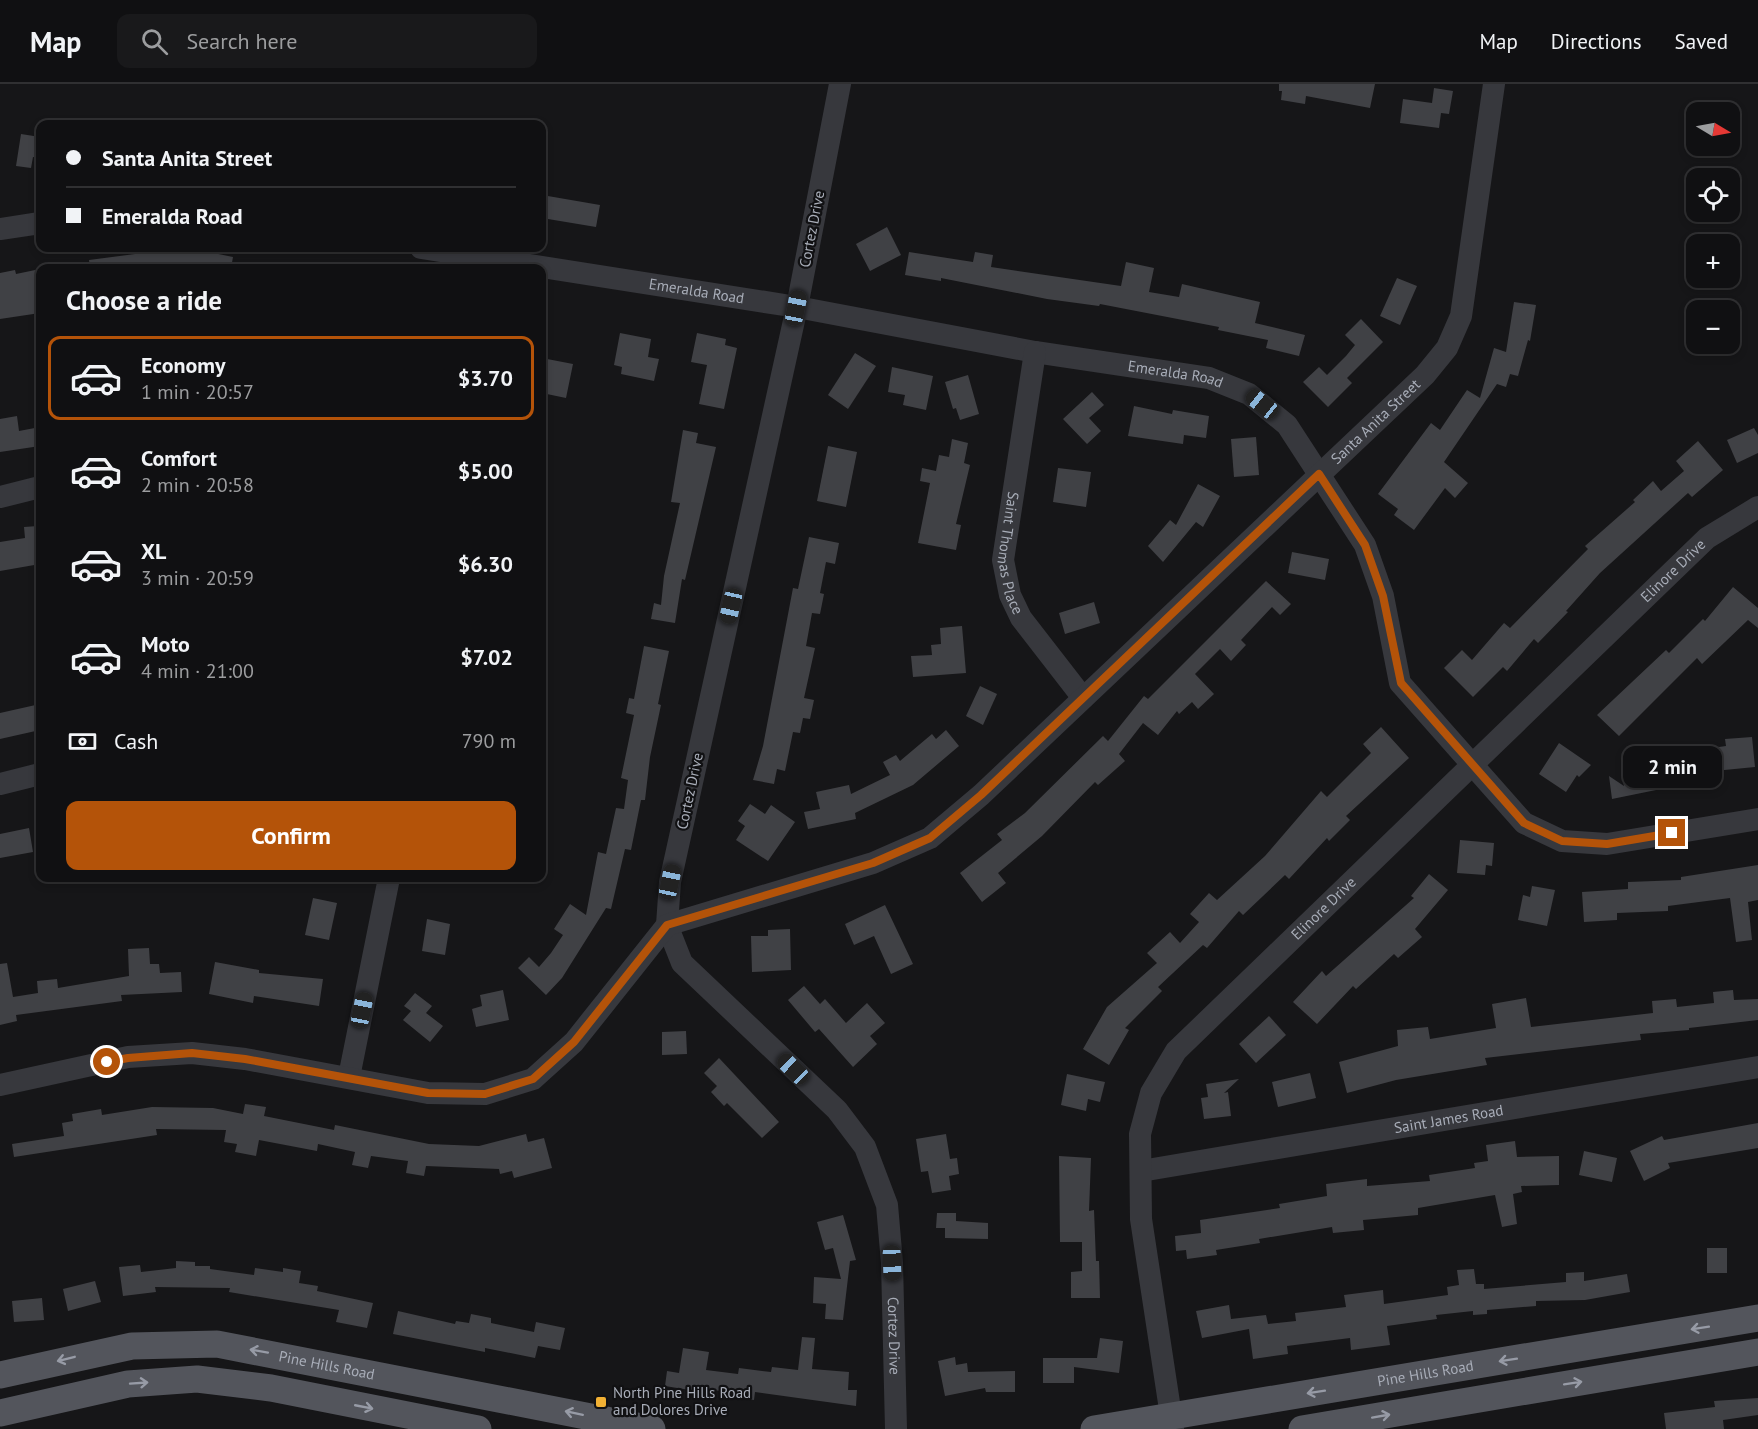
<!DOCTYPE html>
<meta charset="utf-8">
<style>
body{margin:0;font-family:"PT Sans",sans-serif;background:#19191b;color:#f1f3f6;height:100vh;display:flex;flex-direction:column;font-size:22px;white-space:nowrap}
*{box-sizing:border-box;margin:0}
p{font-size:20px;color:#9c9d9f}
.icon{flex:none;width:33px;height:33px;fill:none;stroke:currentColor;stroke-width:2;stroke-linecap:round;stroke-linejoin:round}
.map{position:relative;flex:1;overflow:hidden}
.side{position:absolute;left:36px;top:180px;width:510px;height:618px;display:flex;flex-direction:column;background:#101012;border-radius:12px;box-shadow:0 3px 9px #0003,0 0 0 2px #303032}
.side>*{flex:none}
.banner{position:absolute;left:36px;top:36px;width:510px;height:132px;border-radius:12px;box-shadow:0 3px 9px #0003,0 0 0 2px #303032;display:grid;align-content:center;height:132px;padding:0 30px;background:#101012}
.needle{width:39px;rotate:100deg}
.controls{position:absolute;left:1686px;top:18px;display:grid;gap:12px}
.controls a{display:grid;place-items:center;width:54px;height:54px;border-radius:12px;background:#101012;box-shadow:0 3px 9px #0003,0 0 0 2px #303032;font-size:30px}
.end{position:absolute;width:27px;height:27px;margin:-14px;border:8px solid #b45309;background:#fff;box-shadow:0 0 0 3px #fff}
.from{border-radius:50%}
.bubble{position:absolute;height:42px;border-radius:12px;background:#101012;box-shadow:0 3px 9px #0003,0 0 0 2px #303032;font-size:20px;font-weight:800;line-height:42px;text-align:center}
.car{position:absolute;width:18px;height:36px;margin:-18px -9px;border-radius:8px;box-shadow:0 0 4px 2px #0007;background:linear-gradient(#222 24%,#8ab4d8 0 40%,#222 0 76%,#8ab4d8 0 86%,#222 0)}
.banner b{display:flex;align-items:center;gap:21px;height:57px;font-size:22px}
.banner b+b{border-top:2px solid #303032}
.banner i{width:15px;height:15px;background:#f1f3f6}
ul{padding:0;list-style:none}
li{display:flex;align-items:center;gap:18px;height:84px;margin:0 12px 9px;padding:0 18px;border:3px solid transparent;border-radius:12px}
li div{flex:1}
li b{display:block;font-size:22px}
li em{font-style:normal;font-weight:800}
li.on{border-color:#b45309}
li>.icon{width:54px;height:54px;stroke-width:1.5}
h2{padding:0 30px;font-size:27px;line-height:72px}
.pay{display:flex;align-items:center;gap:15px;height:66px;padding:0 30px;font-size:22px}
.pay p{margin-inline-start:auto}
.cta{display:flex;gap:12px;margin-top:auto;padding:12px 30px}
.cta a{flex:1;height:69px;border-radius:12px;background:#b45309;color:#fff;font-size:24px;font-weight:800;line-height:69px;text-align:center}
header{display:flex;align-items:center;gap:36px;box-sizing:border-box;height:84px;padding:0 30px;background:#101012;border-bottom:2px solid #303032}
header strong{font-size:28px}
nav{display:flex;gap:33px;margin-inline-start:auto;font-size:21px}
.search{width:420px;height:54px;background:#19191b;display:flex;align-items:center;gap:15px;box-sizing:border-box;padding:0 21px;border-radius:12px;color:#9c9d9f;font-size:22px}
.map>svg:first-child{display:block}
.building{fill:#404145}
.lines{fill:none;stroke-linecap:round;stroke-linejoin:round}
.minor{stroke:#37383d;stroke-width:22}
.major{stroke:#53555c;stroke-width:27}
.oneway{stroke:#979ba6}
.route{stroke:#b45309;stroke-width:8}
.poi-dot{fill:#f2b134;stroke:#111113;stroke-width:2}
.labels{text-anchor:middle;stroke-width:4.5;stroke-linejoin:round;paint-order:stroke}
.street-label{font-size:15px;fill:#a8adb8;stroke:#111113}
.poi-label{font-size:15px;fill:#a8adb8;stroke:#111113;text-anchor:start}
</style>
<header>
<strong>Map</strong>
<div class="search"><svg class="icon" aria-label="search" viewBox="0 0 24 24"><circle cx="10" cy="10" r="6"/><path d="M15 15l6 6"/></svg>Search here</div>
<nav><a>Map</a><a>Directions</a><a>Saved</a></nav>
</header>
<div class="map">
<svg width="1758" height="1345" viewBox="0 0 1758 1345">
<rect width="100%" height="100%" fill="#161618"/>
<g class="building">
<polygon points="1279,0 1375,0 1370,24 1306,12 1305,20 1281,16 1282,7 1279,7"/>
<polygon points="1434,4 1453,7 1449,30 1441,29 1439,44 1400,39 1403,15 1432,19"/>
<polygon points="21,50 40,53 40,74 33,73 31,84 16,82"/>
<polygon points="542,111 600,121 596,143 542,134"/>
<polygon points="887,143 901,171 870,187 856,160"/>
<polygon points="136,164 199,166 233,173 231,184 90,184 89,176 135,170"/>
<polygon points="909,168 973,178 975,168 993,171 991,183 1121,202 1126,178 1154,184 1149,208 1179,213 1182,200 1260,218 1255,239 1305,251 1299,272 1266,264 1268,256 1218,246 1219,243 1100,220 1099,222 1047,215 941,194 941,197 905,191"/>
<polygon points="40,185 40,229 0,235 0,189 15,186 16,190"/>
<polygon points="1397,194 1417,202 1400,241 1380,232"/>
<polygon points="1514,218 1536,221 1530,257 1528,256 1518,292 1510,290 1506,303 1497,300 1444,378 1468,399 1455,414 1445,404 1414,446 1394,431 1398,425 1378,410 1431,339 1440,346 1467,306 1480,314 1494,264 1506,268"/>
<polygon points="1361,235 1383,258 1347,294 1352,299 1328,323 1303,298 1319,283 1327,291 1346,272 1355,261 1345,251"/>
<polygon points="620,249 651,255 648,273 659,275 654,297 621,290 622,283 614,281"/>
<polygon points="697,249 726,255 725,261 737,264 724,325 699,320 707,281 691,278"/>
<polygon points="855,269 876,282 848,325 828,311"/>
<polygon points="542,274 573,280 566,314 542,309"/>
<polygon points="892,283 933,292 926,326 903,321 905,311 888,308"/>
<polygon points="968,291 979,330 960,336 956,324 953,325 945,298"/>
<polygon points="1092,308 1104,321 1089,334 1101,347 1087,360 1063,335"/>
<polygon points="1134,322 1172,330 1173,326 1209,332 1206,354 1184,351 1183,360 1128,352"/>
<polygon points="17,332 19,347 40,343 40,362 0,368 0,335"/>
<polygon points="1754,344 1758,351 1758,369 1737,379 1727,356"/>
<polygon points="683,346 698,349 696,359 716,363 685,496 682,495 675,539 651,535 654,519 661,521 664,492 680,419 671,418"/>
<polygon points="1256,353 1259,391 1234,393 1231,355"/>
<polygon points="952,355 968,359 964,379 970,381 956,440 961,441 956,466 918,459 930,399 920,397 922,384 936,387 939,371 949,373"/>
<polygon points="1698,357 1723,386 1692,413 1688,409 1600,489 1566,527 1568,528 1538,559 1534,555 1507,587 1503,583 1473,613 1444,584 1462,566 1472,576 1504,539 1510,544 1588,465 1585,462 1635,418 1633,416 1653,397 1661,407 1684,387 1676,377"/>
<polygon points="828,362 857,368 846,423 817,417"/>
<polygon points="1058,384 1091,388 1086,423 1053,418"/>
<polygon points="1198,400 1220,412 1203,443 1196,438 1163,478 1148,462 1170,436 1176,441"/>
<polygon points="38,442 40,480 0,487 0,458 25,454 24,443"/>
<polygon points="809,453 839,459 835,480 826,478 820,509 824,510 820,530 812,529 806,562 815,564 804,614 814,616 810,635 803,634 800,649 793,648 785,687 777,685 774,700 753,696 763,662 793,504 798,505"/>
<polygon points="1292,468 1329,475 1325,496 1288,489"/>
<polygon points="1266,497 1291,520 1280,531 1272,523 1241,556 1246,561 1231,577 1220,565 1195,590 1214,610 1198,625 1192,618 1179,630 1177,627 1158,651 1143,639 1119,670 1125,677 1098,701 1095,698 1042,752 998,789 1006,799 982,818 960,789 1002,756 997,750 1025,729 1103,652 1108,657 1144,612 1148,615"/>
<polygon points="1733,503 1758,524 1758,544 1748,536 1702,580 1697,574 1619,652 1597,631 1666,566 1669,569 1703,535 1705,537"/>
<polygon points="1094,518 1100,539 1065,550 1059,529"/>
<polygon points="962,542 966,589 913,593 911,572 932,571 931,561 941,560 940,544"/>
<polygon points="644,562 669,567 658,620 661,621 650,673 645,716 641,716 631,766 625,765 611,825 606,824 562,894 546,911 518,884 529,873 539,883 551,869 563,851 554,845 570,820 586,831 598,768 606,770 616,724 624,725 628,696 621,694 634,631 626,629 629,614 634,615"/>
<polygon points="980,602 997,610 983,641 966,632"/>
<polygon points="40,620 40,646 0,655 0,629"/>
<polygon points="1381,643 1409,674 1346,732 1350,736 1329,757 1327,754 1289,795 1285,791 1243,831 1239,827 1207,864 1203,861 1158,903 1162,907 1125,944 1129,946 1109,981 1083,965 1107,923 1157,879 1147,869 1170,848 1180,859 1199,838 1190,830 1209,809 1217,816 1265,772 1321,707 1327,713 1371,669 1363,660"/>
<polygon points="946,646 959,662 913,701 855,729 856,735 808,745 804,728 820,725 816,708 849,701 851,710 890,691 883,678 896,671 900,677 932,650 936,655"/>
<polygon points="1752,653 1755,683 1704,688 1705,696 1612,715 1609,692 1624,702 1621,682 1670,674 1669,670 1726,662 1725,655"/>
<polygon points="1559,659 1591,681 1579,693 1577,691 1566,708 1539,690"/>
<polygon points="750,720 765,730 771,721 795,738 768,777 736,756 745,742 738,737"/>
<polygon points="29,744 33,768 0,774 0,750"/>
<polygon points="1460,756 1494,759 1492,782 1486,781 1485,791 1457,789"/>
<polygon points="1758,781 1758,816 1748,818 1752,856 1736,858 1730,814 1668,822 1668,827 1617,829 1617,836 1584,838 1582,808 1628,805 1628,798 1681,796 1681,793"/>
<polygon points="1429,790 1448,806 1415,845 1422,853 1398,874 1394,870 1356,905 1353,902 1317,940 1293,918 1322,887 1326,892 1414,814 1411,812"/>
<polygon points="1532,802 1555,806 1547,842 1518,836 1523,811 1530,813"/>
<polygon points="313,814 337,819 329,856 305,851"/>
<polygon points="885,821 913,880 891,890 874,852 854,861 845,840"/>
<polygon points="427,835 450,840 445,871 422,867"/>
<polygon points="790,845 791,886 752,888 751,852 768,852 768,846"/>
<polygon points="149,864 150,880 159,880 160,889 181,888 182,908 121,911 122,917 16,931 17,937 0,941 0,880 7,879 13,913 38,909 37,897 57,895 58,904 129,892 128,865"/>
<polygon points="215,878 259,886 259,889 323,895 319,922 254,912 253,919 209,910"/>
<polygon points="804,902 820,920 825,915 846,939 867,919 885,939 870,952 877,960 853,983 819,945 815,948 788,916"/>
<polygon points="503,906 509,936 476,943 472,925 482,922 480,911"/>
<polygon points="1733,906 1734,916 1758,915 1758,936 1689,944 1689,946 1640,950 1641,956 1485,974 1487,981 1396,996 1347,1009 1339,978 1398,962 1397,946 1428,943 1430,955 1496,944 1492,920 1526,914 1531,943 1653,929 1652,917 1676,915 1677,923 1714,919 1713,908"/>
<polygon points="415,909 432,922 426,929 443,942 430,958 403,936 411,927 404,922"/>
<polygon points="1269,932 1286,951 1256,979 1239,960"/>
<polygon points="686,947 687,970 662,971 662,948"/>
<polygon points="719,974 779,1038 762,1054 727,1019 724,1022 711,1008 717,1002 704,989"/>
<polygon points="1310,989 1316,1014 1278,1023 1272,998"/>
<polygon points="1067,990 1105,998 1100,1018 1088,1015 1086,1027 1061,1021"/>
<polygon points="1239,995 1224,1009 1228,1008 1231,1032 1204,1035 1201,1014 1208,1013 1206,1000"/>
<polygon points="245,1020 266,1023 264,1032 334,1046 335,1041 429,1060 479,1062 526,1050 528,1058 544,1054 552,1084 514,1094 512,1087 500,1090 499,1085 426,1082 424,1092 406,1089 408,1077 371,1072 368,1084 352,1081 355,1068 318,1060 317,1067 259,1056 256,1072 235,1068 237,1060 224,1058 226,1046 156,1045 157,1051 14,1073 12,1060 64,1052 62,1039 73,1037 72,1030 101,1025 102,1031 152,1023 213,1024 243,1030"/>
<polygon points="1758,1039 1758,1064 1668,1079 1670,1084 1644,1097 1630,1067 1662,1052 1664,1056"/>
<polygon points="946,1050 950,1075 957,1074 959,1090 949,1092 951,1106 932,1109 928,1087 921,1088 916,1055"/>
<polygon points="1515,1057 1517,1073 1559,1072 1559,1101 1521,1102 1522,1108 1513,1110 1517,1140 1502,1143 1495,1111 1418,1124 1418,1131 1363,1136 1364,1146 1333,1149 1332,1143 1259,1155 1260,1159 1216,1166 1217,1171 1187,1175 1186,1166 1176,1167 1175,1152 1201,1149 1200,1136 1280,1124 1279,1120 1327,1112 1326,1100 1367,1095 1367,1102 1430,1097 1429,1091 1475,1084 1474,1079 1488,1077 1486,1061"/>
<polygon points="1584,1067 1617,1074 1612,1098 1579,1091"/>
<polygon points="1059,1072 1091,1074 1089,1127 1094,1126 1096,1177 1099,1177 1100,1214 1071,1214 1071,1188 1082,1187 1082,1158 1060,1158"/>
<polygon points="937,1129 956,1129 956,1137 988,1139 988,1155 945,1154 945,1144 936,1144"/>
<polygon points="843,1131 856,1176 850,1177 843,1236 825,1235 826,1220 813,1219 814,1193 841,1195 833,1164 825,1166 817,1138"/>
<rect x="1707" y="1164" width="20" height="25"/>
<polygon points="176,1177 195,1178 195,1182 210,1182 210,1185 254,1191 255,1184 283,1188 283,1184 301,1187 299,1199 318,1202 317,1207 373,1219 367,1244 336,1238 339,1226 229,1208 230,1204 155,1203 156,1208 123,1212 119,1183 140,1181 141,1188 176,1184"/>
<polygon points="1474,1185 1476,1200 1484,1200 1484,1205 1566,1198 1566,1189 1584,1188 1584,1197 1627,1190 1630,1208 1585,1216 1536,1217 1536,1222 1487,1226 1487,1230 1473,1231 1473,1227 1436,1231 1437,1235 1387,1242 1390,1261 1351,1266 1350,1254 1287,1262 1288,1270 1253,1275 1249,1245 1202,1254 1196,1227 1229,1221 1231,1235 1266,1231 1268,1240 1296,1237 1295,1229 1346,1223 1344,1211 1383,1206 1384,1220 1448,1211 1447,1203 1459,1201 1457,1186"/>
<polygon points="95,1197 101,1218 68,1227 63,1205"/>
<polygon points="42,1214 44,1236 14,1238 12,1217"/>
<polygon points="398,1227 455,1240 456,1237 469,1239 471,1230 491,1234 491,1239 534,1248 536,1238 565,1244 560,1266 538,1262 535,1274 485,1264 485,1268 393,1250"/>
<polygon points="802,1253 815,1254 812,1285 849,1288 848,1306 857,1306 856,1322 755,1308 754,1316 741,1314 741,1309 703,1305 702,1308 665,1302 667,1287 679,1289 683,1264 709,1268 706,1286 738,1290 739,1284 771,1288 772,1283 798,1286"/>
<polygon points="1100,1254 1123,1257 1119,1289 1074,1283 1074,1299 1043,1299 1043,1274 1097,1274"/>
<polygon points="955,1273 956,1281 967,1279 968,1288 1015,1287 1015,1308 986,1308 985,1304 945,1312 938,1277"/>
<polygon points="1758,1314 1758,1331 1723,1336 1724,1345 1666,1345 1664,1329 1715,1323 1714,1317"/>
</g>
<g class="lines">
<g class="minor">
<path id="s1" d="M 840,0 L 797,223 L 670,798 L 667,841 L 682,879 L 837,1026 L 865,1063 L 887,1121 L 892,1179 L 896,1345"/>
<polyline points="0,145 40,139"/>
<path id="s2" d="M 421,164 L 797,223 L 1035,268 L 1209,294 L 1249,310 L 1287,341 L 1365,461 L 1383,512 L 1400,599 L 1524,739 L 1562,757 L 1607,760 L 1758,735"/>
<path id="s3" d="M 1035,268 L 1003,476 L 1010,511 L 1021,534 L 1083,614"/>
<polyline points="0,413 40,403"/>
<polyline points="0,700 40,690"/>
<polyline points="349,993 389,794"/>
<path id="s4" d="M 0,1001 L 128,973 L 192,969 L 245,975 L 428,1009 L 485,1010 L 533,995 L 574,958 L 667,841 L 873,779 L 930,754 L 981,711 L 1425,291 L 1447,264 L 1461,232 L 1494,0"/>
<path id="s5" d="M 1141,1087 L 1758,983"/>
<path id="s6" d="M 1173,1345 L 1141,1135 L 1140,1050 L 1151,1009 L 1176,967 L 1707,454 L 1758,423"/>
</g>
<g class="major">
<path id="s7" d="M 0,1291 L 132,1262 L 217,1260 L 652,1345"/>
<polyline points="0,1329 128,1300 197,1295 271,1304 478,1345"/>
<path id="s8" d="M 1094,1345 L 1758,1234"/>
<polyline points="1302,1345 1758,1268"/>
</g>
</g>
<defs><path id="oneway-shaft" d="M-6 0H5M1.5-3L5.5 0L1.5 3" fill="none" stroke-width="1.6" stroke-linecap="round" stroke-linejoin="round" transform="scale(1.5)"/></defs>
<g class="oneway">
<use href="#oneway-shaft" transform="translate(1700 1244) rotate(171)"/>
<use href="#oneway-shaft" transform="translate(259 1267) rotate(-170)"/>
<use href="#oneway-shaft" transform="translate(66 1275) rotate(166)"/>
<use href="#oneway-shaft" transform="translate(1508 1276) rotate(171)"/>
<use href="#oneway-shaft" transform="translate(139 1299) rotate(-4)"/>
<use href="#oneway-shaft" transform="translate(1573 1299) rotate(-9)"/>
<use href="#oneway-shaft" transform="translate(1316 1308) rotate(171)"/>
<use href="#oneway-shaft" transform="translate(364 1323) rotate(11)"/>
<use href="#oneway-shaft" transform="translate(574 1329) rotate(-168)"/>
<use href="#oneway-shaft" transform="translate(1381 1332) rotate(-10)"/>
</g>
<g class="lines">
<polyline class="route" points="107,978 128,974 192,969 245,975 428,1009 485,1010 533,995 574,958 667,841 873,779 930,754 981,711 1319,390 1365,461 1383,512 1401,599 1524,739 1562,757 1607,760 1672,749"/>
</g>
<rect class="poi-dot" x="595" y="1312" width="12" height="12" rx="3"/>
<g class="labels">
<g class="street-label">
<text transform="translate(812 145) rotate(-79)" y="5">Cortez Drive</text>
<text dy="5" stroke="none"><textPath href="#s2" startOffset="279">Emeralda Road</textPath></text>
<text dy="5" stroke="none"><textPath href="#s2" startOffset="765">Emeralda Road</textPath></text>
<text dy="5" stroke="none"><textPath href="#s4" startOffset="1634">Santa Anita Street</textPath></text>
<text dy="5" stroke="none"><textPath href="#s3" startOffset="204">Saint Thomas Place</textPath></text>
<text dy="5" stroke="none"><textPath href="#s6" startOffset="1080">Elinore Drive</textPath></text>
<text transform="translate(690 707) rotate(-78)" y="5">Cortez Drive</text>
<text dy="5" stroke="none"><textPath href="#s6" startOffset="594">Elinore Drive</textPath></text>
<text dy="5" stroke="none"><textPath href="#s5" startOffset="312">Saint James Road</textPath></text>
<text dy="5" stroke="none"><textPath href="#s1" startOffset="1353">Cortez Drive</textPath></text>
<text dy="5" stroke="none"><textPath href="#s7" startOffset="332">Pine Hills Road</textPath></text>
<text dy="5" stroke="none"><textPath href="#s8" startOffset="336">Pine Hills Road</textPath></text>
</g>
<g class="poi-label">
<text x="613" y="1314">North Pine Hills Road<tspan x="613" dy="17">and Dolores Drive</tspan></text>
</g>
</g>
</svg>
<div class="controls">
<a><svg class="needle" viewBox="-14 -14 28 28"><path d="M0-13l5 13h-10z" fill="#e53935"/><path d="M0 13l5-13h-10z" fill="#9c9d9f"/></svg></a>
<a><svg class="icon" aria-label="locate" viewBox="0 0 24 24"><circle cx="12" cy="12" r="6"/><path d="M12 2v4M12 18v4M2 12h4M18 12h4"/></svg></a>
<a>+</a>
<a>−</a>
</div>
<i class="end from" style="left:107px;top:978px"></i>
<i class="end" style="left:1672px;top:749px"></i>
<div class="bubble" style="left:1623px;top:662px;width:99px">2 min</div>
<i class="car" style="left:796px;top:224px;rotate:11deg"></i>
<i class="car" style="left:1262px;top:320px;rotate:309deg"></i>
<i class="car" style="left:731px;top:522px;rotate:193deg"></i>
<i class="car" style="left:670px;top:798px;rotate:12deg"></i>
<i class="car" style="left:362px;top:926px;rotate:11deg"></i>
<i class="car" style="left:793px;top:985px;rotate:314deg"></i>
<i class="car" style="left:892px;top:1179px;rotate:178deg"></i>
<div class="banner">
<b><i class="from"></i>Santa Anita Street</b>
<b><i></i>Emeralda Road</b>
</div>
<section class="side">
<h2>Choose a ride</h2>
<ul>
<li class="on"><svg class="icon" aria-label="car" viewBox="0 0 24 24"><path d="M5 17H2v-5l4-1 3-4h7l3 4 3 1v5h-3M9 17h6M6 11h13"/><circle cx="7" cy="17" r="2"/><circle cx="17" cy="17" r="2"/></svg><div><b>Economy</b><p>1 min · 20:57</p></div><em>$3.70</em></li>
<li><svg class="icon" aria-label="car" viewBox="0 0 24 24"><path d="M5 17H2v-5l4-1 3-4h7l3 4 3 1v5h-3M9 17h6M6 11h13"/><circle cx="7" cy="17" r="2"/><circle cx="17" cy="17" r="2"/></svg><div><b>Comfort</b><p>2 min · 20:58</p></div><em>$5.00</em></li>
<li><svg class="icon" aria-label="car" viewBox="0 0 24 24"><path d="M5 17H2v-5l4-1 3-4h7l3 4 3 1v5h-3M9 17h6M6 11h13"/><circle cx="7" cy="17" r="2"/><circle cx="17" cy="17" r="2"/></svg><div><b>XL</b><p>3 min · 20:59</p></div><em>$6.30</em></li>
<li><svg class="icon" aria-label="car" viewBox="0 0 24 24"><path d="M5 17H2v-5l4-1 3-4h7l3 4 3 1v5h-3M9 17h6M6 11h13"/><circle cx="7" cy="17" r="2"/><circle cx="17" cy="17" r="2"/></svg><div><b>Moto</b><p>4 min · 21:00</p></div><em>$7.02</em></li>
</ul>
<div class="pay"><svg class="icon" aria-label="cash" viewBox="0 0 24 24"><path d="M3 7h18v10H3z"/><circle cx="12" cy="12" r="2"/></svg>Cash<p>790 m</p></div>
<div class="cta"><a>Confirm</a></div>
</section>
</div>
